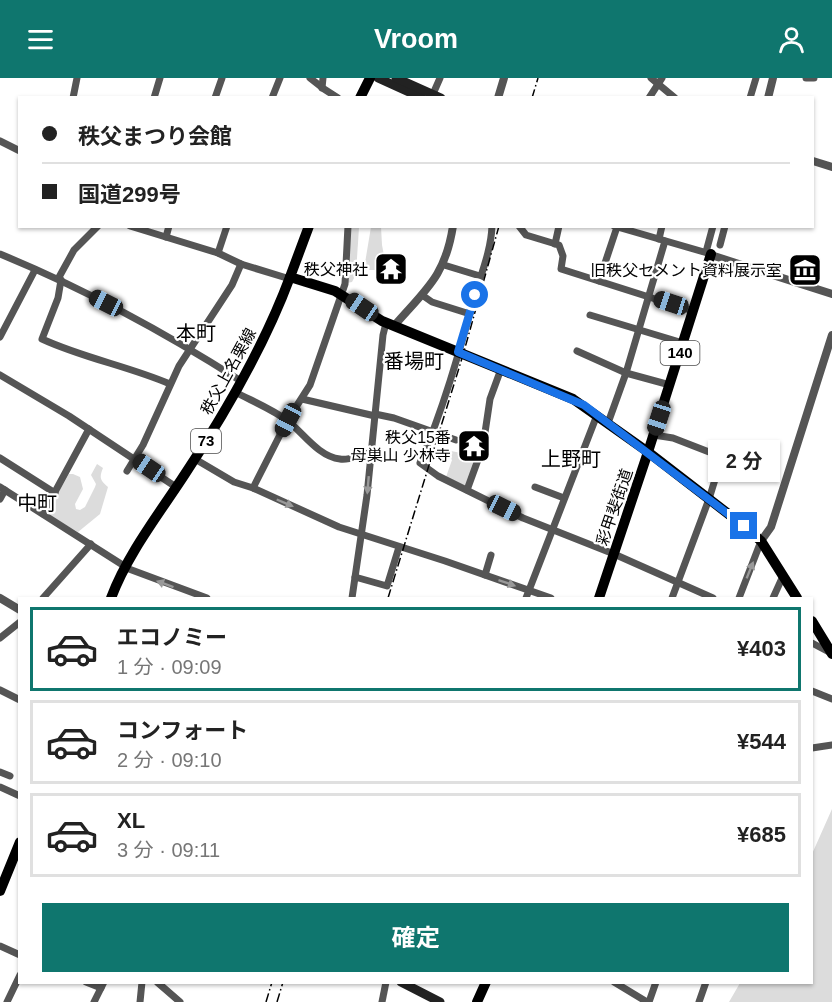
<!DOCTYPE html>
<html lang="ja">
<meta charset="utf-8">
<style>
body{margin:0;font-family:Helvetica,"Noto Sans JP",sans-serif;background:#f6f6f6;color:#222;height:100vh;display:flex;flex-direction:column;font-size:22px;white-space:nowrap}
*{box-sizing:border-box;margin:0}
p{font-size:20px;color:#767676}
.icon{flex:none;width:33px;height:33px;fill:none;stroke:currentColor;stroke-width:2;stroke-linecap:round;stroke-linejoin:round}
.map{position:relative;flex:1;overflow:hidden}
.sheet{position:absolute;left:18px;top:519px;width:795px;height:387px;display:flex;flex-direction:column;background:#fff;border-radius:0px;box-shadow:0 2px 4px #0004}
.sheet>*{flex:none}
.hud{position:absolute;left:18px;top:18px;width:796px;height:132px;border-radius:0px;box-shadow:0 2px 4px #0004;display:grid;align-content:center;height:132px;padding:0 24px;background:#fff}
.end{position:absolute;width:27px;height:27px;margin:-14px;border:8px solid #1a73e8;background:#fff;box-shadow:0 0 0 3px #fff}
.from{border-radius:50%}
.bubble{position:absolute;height:42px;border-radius:0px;background:#fff;box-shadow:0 2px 4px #0004;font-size:20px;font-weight:700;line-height:42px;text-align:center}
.car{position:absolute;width:18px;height:36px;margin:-18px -9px;border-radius:8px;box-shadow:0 0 4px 2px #0007;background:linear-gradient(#222 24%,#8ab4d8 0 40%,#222 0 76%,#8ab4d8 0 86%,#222 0)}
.hud b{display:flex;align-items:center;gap:21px;height:57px;font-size:22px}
.hud b+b{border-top:2px solid #e0e0e0}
.hud i{width:15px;height:15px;background:#222}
ul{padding:10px 0 0;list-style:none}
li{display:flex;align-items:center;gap:18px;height:84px;margin:0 12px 9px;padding:0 12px;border:3px solid #e0e0e0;border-radius:0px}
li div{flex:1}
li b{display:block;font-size:22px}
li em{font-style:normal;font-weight:700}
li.on{border-color:#0f766e}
li>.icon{width:54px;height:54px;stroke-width:1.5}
.button{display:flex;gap:12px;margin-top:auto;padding:12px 24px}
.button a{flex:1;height:69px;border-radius:0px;background:#0f766e;color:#fff;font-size:24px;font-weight:700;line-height:69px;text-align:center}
header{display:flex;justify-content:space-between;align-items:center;height:78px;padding:0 24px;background:#0f766e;color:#fff;font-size:27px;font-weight:700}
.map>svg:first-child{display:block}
.green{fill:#dcdcdc}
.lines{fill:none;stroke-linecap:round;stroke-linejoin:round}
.minor{stroke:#555;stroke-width:7}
.tertiary{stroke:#555;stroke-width:8}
.secondary{stroke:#222;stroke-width:9}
.primary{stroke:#000;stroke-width:10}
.trunk{stroke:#000;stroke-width:10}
.rail{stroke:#000;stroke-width:1.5;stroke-dasharray:9 3 1.5 3;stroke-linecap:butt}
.oneway{fill:#999}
.route{stroke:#1a73e8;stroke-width:8}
.labels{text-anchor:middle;stroke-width:4.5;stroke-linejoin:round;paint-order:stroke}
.shield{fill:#fff;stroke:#4c4c4c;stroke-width:1.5}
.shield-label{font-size:15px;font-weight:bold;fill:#000}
.poi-label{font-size:16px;fill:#000;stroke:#fff;text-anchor:end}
.street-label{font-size:16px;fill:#000;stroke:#fff}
.quarter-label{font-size:20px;fill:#000;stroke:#fff}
</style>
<header><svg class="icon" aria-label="menu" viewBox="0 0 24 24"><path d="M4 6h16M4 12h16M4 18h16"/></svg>Vroom<svg class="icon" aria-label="person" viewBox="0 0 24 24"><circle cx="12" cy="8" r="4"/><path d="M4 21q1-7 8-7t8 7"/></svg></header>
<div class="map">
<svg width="832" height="924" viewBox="0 0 832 924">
<rect width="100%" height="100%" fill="#fff"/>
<g class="green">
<polygon points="351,149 359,149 356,196 352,204 347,205"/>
<polygon points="371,149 381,149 382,167 386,188 384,192 368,192 365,185"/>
<polygon points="451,373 477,378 466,409 446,399 452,382 450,379"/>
<path d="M 97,386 L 103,390 C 99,400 100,402 108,409 L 100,436 L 78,454 L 46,436 L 69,396 L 73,396 L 80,399 L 83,411 L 75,426 L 76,431 L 80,432 L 85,429 L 95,409 L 96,406 L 91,397 Z"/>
<polygon points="832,731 832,924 729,924 740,905 812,904 812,776"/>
</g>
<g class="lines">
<g class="minor">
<polyline points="310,0 324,11 338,20"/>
<polyline points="651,0 675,20"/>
<polyline points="806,0 814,0"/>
<polyline points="322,10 323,0"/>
<polyline points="433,16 440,0"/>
<polyline points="73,20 77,0"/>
<polyline points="154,20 160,0"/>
<polyline points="215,20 222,0"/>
<polyline points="272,20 280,0"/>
<polyline points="649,20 662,0"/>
<polyline points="750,20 756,0"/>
<polyline points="0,63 20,73"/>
<polyline points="130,148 218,175 241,186 290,201"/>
<path d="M 492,148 C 491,173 481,196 474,220 C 459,275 443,332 420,385 L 438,398 L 523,440 L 614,476 L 713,520"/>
<polyline points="519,148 526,157 559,167 563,178 561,191 693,233"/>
<polyline points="614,148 711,176"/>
<polyline points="166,159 169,148"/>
<polyline points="659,161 662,148"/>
<polyline points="555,166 559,148"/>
<polyline points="720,167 725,148"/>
<polyline points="706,174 713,148"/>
<polyline points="218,175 227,148"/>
<path d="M 0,176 C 85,211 164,254 241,303"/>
<polyline points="444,187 480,198"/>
<polyline points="58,201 74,172 98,148"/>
<path d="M 61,202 L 58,220 L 42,261 C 83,280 128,288 170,306"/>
<polyline points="599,203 617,149"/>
<polyline points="422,217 432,224 470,236"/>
<polyline points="590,237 683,265"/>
<polyline points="0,259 35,192"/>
<polyline points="577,273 626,295 670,307"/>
<polyline points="0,297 69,338 176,409"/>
<path d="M 235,314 C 252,323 272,331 288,343 C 303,355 319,379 340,381 C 351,383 360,375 371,375"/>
<polyline points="302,321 375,338"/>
<polyline points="375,336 394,340 456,362"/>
<polyline points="608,345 626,295 665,163"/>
<polyline points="654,357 673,360 722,379 709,421 672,520"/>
<polyline points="0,380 55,415"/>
<polyline points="195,381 234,404 253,410 339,449 445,483 551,520"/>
<polyline points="127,393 143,367 179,288 232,207 241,186"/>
<polyline points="0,409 129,491 207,520"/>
<polyline points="535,409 564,420"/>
<polyline points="253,410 287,343 310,307 345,206 348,148"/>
<polyline points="467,412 483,368 490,321 501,291"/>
<polyline points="0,421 5,412"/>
<polyline points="43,436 89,351"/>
<polyline points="485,497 491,477"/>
<polyline points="355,499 387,508 399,469"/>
<polyline points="43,520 91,466"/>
<polyline points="352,520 367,417 383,257 386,245"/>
<polyline points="526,520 597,337"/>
<polyline points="739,520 761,463"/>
<polyline points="773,520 783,498"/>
<polyline points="0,560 20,544"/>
<polyline points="812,565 829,574"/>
<polyline points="0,612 20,622"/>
<polyline points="812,613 832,621"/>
<polyline points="812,670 832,667"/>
<polyline points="0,694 10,698"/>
<polyline points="0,709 20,718"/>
<polyline points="0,868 20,877"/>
<polyline points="86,904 101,910"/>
<polyline points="157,904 180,924"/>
<polyline points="614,904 647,924"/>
<polyline points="7,924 20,897"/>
<polyline points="94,924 104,904"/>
<polyline points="140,924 142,904"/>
<polyline points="382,924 386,904"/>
<polyline points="649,924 656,904"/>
<polyline points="699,924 706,904"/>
</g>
<g class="tertiary">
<polyline points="498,20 504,0"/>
<polyline points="768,20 773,0"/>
<polyline points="813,83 832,89"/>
<polyline points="711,177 832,216"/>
<path d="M 394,248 C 426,211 445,199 453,148"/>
<polyline points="761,463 771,449 832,257"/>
<polyline points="0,520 20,532"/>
</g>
<g class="secondary">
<polyline points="378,0 422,20"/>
<polyline points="396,0 441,20"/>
<polyline points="401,904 440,924"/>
</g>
<g class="primary">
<path d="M 111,520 C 128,475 159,436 185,396 C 226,334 264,269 290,199"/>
<polyline points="0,813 20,764"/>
</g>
<g class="trunk">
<polyline points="360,20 370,0"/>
<polyline points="309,148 290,199 335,213 382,243 573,321 648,374 744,448 761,463 797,520"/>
<polyline points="599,520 648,374 711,176"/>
<polyline points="812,543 832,576"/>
<polyline points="477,924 486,904"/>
</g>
<g class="rail">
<polyline points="532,20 538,0"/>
<polyline points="388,520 463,277 499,148"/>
<polyline points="266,924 272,904"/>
<polyline points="277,924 283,904"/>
</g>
</g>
<defs><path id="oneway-solid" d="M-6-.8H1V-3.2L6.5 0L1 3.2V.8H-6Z" transform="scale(1.5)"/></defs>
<g class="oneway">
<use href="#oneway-solid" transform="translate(368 407) rotate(95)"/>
<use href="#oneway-solid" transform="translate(285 425) rotate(23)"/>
<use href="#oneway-solid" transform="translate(750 492) rotate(-68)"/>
<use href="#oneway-solid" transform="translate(507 505) rotate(19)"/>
<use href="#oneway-solid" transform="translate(165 506) rotate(-160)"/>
</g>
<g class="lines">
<polyline class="route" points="475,217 458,274 584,327 744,448"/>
</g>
<defs>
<symbol id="temple-square" viewBox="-11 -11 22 22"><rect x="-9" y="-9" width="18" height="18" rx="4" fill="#000" stroke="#fff"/><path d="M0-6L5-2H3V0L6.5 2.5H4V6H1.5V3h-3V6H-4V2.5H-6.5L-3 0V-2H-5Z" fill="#fff"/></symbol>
<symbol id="museum-square" viewBox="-11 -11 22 22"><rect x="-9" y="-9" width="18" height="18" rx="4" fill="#000" stroke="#fff"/><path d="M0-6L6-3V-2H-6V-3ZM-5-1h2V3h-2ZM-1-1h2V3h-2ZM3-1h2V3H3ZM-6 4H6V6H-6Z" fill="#fff"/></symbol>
</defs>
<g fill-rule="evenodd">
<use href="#temple-square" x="372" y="172" width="38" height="38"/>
<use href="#museum-square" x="786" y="173" width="38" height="38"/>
<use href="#temple-square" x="455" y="349" width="38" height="38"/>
</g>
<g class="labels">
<g class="shield">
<rect x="660.5" y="263" width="39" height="24" rx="4.5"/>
<rect x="191" y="351" width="30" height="24" rx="4.5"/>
</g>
<g class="shield-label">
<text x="680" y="280">140</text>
<text x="206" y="368">73</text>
</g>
<g class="poi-label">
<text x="368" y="197">秩父神社</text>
<text x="782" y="198">旧秩父セメント資料展示室</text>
<text x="451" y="365">秩父15番<tspan x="451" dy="18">母巣山 少林寺</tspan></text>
</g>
<g class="street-label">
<text transform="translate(228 293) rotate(-61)" y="6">秩父上名栗線</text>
<text transform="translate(614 429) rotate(-71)" y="6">彩甲斐街道</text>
</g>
<g class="quarter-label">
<text x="196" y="262">本町</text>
<text x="414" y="290">番場町</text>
<text x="571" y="388">上野町</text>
<text x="37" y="432">中町</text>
</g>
</g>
</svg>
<i class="end from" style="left:475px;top:217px"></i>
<i class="end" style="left:744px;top:448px"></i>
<div class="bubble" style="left:708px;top:362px;width:72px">2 分</div>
<i class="car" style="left:106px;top:225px;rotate:297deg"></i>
<i class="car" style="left:671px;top:225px;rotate:288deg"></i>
<i class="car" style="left:362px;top:229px;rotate:304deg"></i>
<i class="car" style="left:659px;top:340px;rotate:198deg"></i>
<i class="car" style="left:288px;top:342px;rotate:208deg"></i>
<i class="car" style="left:149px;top:390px;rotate:304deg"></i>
<i class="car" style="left:504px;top:430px;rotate:116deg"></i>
<div class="hud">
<b><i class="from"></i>秩父まつり会館</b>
<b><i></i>国道299号</b>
</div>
<section class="sheet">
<ul>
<li class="on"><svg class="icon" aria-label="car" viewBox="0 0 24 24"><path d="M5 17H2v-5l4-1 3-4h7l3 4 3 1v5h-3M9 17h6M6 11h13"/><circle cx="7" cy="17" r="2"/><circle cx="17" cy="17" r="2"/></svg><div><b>エコノミー</b><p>1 分 · 09:09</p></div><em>¥403</em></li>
<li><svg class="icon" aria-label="car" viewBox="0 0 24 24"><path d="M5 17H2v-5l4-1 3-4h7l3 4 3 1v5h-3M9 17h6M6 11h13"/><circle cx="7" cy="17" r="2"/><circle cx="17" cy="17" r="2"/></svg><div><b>コンフォート</b><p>2 分 · 09:10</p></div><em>¥544</em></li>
<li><svg class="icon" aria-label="car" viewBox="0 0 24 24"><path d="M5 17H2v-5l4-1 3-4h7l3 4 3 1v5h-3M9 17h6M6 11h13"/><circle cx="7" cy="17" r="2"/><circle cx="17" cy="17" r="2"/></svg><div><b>XL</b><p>3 分 · 09:11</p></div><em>¥685</em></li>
</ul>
<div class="button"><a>確定</a></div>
</section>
</div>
